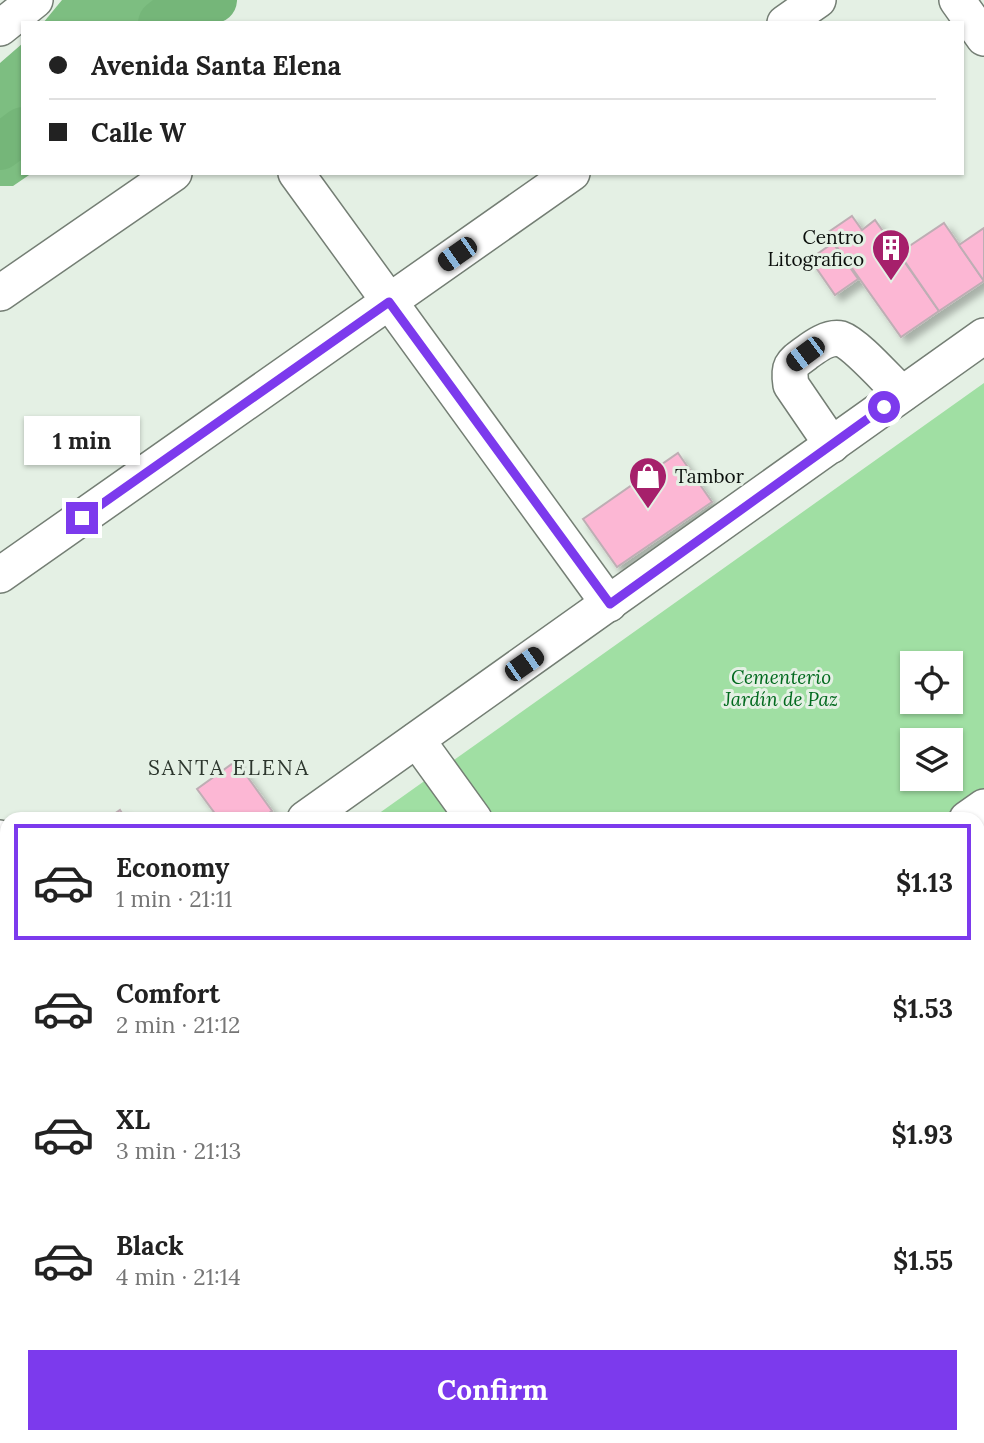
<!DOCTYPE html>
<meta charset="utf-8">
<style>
body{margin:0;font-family:Lora,serif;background:#f6f6f6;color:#222;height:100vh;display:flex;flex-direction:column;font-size:26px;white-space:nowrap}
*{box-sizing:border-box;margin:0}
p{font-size:23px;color:#767676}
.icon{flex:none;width:38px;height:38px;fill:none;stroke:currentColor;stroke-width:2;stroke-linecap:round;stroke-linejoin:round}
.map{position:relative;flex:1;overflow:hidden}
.drawer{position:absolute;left:0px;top:812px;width:985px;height:632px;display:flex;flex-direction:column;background:#fff;border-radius:21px 21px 0 0;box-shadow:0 2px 5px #0004}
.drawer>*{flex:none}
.banner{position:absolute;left:21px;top:21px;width:943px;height:154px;border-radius:0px;box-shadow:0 2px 5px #0004;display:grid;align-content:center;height:154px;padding:0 28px;background:#fff}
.buttons{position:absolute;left:900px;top:651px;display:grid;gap:14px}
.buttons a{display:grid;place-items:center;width:63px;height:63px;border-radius:0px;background:#fff;box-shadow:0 2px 5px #0004;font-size:35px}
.end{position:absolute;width:32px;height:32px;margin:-16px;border:9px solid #7c3aed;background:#fff;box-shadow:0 0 0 4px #fff}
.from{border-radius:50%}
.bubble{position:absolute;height:49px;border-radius:0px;background:#fff;box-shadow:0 2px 5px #0004;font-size:23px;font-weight:700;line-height:49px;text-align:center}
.car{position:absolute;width:21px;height:42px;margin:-21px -10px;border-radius:9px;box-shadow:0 0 5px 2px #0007;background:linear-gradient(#222 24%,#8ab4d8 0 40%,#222 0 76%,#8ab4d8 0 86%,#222 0)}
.banner b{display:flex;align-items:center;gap:24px;height:66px;font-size:26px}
.banner b+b{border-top:2px solid #e0e0e0}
.banner i{width:18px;height:18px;background:#222}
ul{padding:12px 0 0;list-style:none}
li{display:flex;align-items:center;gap:21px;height:116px;margin:0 14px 10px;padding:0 14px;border:4px solid transparent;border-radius:0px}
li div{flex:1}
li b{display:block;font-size:26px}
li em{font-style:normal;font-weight:700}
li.current{border-color:#7c3aed}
li>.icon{width:63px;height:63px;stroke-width:1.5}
.cta{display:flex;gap:14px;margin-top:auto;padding:14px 28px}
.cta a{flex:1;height:80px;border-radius:0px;background:#7c3aed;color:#fff;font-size:28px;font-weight:700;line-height:80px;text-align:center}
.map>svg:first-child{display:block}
.green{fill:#a0dfa3;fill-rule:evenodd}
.forest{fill:#7dbe81}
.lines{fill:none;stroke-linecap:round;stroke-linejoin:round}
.river{stroke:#75b679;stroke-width:46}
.building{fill:#fcb7d4;stroke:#beaeb4;stroke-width:2;filter:url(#shadow)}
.minor-casing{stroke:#747e74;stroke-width:38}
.minor{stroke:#fff;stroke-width:35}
.route{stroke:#7c3aed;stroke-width:9}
.labels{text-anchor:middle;stroke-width:6;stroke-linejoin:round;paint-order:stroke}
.poi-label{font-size:19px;fill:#0b0f0c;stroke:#e4f0e4;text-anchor:end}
.park-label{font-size:19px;font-style:italic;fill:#00691d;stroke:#e4f0e4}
.neighbourhood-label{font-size:21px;letter-spacing:2px;fill:#2c362d;stroke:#e4f0e4}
</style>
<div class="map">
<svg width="984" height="1443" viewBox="0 0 984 1443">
<defs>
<filter id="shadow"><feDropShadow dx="6" dy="6" stdDeviation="3.5" flood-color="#0004"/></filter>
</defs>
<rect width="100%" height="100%" fill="#e4f0e4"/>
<path class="green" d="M 984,383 L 984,1443 L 0,1443 L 0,1083 L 7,1078 L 7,1437 L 978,1437 L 978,819 L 371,819 ZM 912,663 L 950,663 L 950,702 L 912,702 ZM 912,740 L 950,740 L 950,779 L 912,779 Z"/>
<g class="forest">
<polygon points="62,0 193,0 207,23 43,23"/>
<polygon points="23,43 23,173 32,173 13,186 0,186 0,63"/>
</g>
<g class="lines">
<g class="river">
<polyline points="161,23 171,15 214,0"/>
<polyline points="0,147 23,130"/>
</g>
</g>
<g class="building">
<polygon points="852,216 862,230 875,220 939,311 901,337 827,233"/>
<polygon points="944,223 984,281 939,311 899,253"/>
<polygon points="984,228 984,281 959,245"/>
<polygon points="833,243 858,279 835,295 810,259"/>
<polygon points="678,453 712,502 617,567 583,519"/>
<polygon points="236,761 272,811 260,819 219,819 197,789"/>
<polygon points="120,810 126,819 107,819"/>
<polygon points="7,931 7,974 0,979 0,936"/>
</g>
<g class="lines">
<defs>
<g id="minor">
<polyline points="957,0 984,38"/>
<polyline points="785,23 818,0"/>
<polyline points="0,28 35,0"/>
<polyline points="296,173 609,604"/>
<polyline points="0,293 174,173"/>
<path d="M 832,445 L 791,385 C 788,366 791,364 806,353 C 814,347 829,336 841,339 C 856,344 889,382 902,394"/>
<polyline points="0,575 572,173"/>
<polyline points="417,740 474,819"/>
<polyline points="305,819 984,336"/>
<polyline points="967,819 984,807"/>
<polyline points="0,838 7,847"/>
<polyline points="0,1034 7,1029"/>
<polyline points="978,1340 984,1336"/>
<polyline points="0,1377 7,1374"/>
<polyline points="924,1437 929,1443"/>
</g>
</defs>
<use href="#minor" class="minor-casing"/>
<use href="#minor" class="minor"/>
</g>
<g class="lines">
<polyline class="route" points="82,518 389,302 610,604 884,407"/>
</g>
<defs>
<symbol id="building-pin" viewBox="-11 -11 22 30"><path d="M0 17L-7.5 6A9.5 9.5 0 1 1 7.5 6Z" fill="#a6206b" stroke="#e4f0e4"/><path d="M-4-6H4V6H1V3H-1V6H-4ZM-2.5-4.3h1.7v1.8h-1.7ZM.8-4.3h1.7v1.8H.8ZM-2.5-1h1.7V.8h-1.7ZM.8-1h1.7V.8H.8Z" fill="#fff"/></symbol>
<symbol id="shop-pin" viewBox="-11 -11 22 30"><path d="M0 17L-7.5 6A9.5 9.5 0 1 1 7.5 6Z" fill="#a6206b" stroke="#e4f0e4"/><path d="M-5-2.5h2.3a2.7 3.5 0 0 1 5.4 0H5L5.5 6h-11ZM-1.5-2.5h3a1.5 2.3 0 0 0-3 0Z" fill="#fff"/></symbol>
</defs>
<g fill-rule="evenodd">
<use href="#building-pin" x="869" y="226" width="44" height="60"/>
<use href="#shop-pin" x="626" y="454" width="44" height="60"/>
</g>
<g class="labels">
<g class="poi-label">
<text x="864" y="244">Centro<tspan x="864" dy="22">Litografico</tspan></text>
<text x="675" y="483" text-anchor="start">Tambor</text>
</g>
<g class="park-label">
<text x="781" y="684">Cementerio<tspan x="781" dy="22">Jardín de Paz</tspan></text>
</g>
<g class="neighbourhood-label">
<text x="229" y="775">SANTA ELENA</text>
</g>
</g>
</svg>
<div class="buttons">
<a><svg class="icon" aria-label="locate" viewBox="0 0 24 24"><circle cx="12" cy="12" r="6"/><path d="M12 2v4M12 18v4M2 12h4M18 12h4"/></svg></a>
<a><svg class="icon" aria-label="layers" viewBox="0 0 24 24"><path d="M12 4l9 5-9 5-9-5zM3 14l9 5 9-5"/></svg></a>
</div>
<i class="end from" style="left:884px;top:407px"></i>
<i class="end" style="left:82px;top:518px"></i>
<div class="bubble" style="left:24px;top:416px;width:116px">1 min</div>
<i class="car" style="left:457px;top:254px;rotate:235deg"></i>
<i class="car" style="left:805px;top:354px;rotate:233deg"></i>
<i class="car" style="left:524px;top:664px;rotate:55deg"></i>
<div class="banner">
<b><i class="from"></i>Avenida Santa Elena</b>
<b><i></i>Calle W</b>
</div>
<section class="drawer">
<ul>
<li class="current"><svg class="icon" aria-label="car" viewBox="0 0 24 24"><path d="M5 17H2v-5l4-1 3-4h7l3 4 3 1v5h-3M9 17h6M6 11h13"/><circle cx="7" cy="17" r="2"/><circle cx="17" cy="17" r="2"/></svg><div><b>Economy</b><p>1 min · 21:11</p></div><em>$1.13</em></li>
<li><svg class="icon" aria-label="car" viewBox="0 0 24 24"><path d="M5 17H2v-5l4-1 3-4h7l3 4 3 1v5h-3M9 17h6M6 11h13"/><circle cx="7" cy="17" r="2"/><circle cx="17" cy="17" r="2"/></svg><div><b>Comfort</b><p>2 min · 21:12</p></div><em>$1.53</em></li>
<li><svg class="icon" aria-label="car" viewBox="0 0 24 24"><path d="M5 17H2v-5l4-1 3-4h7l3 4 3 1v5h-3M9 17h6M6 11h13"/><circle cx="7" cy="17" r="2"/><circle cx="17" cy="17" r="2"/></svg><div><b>XL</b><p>3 min · 21:13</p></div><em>$1.93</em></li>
<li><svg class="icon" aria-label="car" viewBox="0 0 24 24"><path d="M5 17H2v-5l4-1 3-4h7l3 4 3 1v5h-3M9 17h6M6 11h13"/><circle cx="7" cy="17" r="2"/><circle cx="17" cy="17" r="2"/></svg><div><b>Black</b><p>4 min · 21:14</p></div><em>$1.55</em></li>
</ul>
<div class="cta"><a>Confirm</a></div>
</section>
</div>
